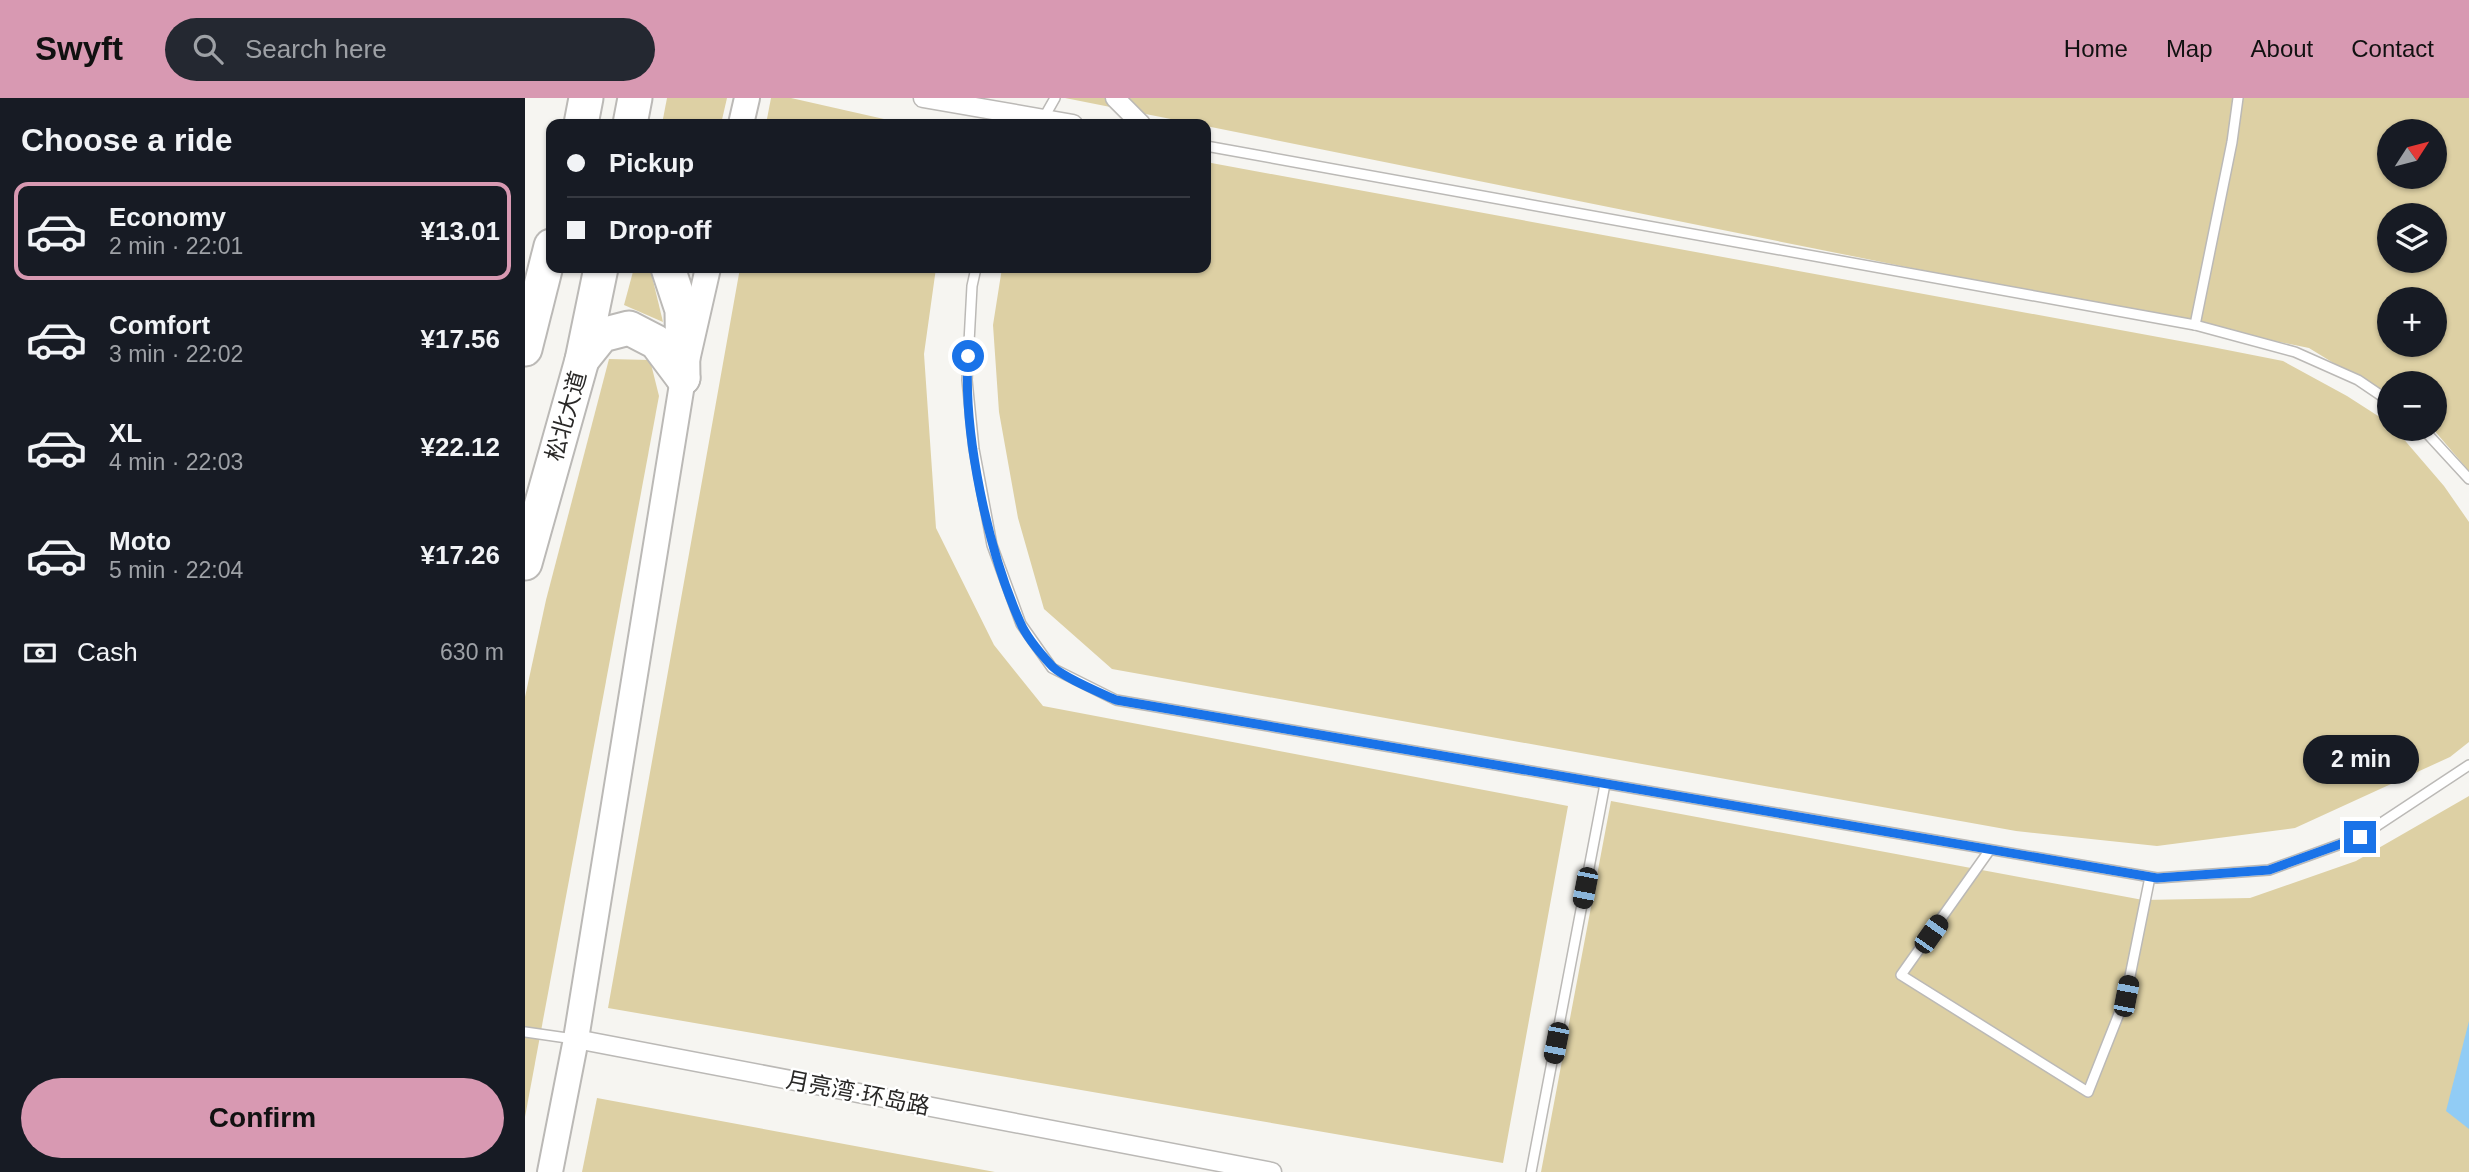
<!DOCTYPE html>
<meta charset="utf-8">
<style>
body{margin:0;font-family:Helvetica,"Noto Sans SC",sans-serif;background:#242831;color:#f1f3f6;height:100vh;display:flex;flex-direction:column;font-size:26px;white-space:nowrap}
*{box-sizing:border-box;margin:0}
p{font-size:23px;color:#9ea1a6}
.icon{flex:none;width:38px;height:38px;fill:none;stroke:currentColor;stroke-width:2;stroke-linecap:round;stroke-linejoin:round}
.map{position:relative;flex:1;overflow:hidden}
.sheet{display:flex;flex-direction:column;background:#171b24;width:525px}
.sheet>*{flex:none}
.banner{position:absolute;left:21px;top:21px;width:665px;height:154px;border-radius:14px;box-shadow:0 2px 5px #0004;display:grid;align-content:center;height:154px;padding:0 21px;background:#171b24}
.needle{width:46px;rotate:54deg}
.buttons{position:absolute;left:1852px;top:21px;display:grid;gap:14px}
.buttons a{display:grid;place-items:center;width:70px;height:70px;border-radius:50%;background:#171b24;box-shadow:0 2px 5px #0004;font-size:35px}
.end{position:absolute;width:32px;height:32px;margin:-16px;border:9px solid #1a73e8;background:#fff;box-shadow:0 0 0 4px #fff}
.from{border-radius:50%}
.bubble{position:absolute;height:49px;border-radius:24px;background:#171b24;box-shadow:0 2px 5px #0004;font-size:23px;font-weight:600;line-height:49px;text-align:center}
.car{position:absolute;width:21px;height:42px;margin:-21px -10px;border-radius:9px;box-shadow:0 0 5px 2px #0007;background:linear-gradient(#222 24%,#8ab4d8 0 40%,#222 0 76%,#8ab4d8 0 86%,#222 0)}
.banner b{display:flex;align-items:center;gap:24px;height:66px;font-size:26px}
.banner b+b{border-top:2px solid #363941}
.banner i{width:18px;height:18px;background:#f1f3f6}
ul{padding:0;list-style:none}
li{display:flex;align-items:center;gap:21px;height:98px;margin:0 14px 10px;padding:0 7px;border:4px solid transparent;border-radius:14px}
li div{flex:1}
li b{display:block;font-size:26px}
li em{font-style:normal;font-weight:600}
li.current{border-color:#d899b2}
li>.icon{width:63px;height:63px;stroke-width:1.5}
h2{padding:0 21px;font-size:32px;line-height:84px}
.pay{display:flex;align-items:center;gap:18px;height:77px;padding:0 21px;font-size:26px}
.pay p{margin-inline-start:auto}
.cta{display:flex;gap:14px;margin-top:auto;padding:14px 21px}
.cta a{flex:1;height:80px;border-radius:42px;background:#d899b2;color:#111;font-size:28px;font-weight:600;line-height:80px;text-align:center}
header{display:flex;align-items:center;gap:42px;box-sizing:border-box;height:98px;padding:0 35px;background:#d899b2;color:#111}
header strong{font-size:33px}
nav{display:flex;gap:38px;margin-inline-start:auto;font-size:24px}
.search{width:490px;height:63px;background:#242831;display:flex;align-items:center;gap:18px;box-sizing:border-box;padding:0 24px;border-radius:38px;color:#9ea1a6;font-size:26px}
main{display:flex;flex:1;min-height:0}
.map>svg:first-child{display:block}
.green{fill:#ddd0a4;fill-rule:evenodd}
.water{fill:#91ccf5}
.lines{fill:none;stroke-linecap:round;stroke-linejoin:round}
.lane-casing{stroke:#bbb9b6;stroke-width:12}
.street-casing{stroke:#bbb9b6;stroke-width:21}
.secondary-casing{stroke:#bbb9b6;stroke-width:28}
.highway-casing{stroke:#bbb9b6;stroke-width:37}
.lane{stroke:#fff;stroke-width:9}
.street{stroke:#fff;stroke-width:18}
.secondary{stroke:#fff;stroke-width:24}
.highway{stroke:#fff;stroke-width:33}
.route{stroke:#1a73e8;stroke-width:9}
.labels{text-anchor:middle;stroke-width:5;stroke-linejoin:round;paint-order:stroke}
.street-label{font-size:23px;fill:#292827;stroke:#fff}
</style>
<header>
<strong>Swyft</strong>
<div class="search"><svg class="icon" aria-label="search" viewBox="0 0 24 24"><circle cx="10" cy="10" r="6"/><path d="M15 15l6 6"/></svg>Search here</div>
<nav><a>Home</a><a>Map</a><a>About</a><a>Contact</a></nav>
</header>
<main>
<section class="sheet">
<h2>Choose a ride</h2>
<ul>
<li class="current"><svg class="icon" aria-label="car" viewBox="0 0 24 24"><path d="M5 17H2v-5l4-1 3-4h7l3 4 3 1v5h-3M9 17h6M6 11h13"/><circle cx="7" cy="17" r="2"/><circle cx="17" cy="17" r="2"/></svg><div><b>Economy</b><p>2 min · 22:01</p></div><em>¥13.01</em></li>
<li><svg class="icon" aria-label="car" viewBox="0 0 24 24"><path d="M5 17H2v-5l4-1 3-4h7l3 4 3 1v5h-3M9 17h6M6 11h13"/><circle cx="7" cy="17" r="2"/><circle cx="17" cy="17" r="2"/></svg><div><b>Comfort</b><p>3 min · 22:02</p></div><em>¥17.56</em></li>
<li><svg class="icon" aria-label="car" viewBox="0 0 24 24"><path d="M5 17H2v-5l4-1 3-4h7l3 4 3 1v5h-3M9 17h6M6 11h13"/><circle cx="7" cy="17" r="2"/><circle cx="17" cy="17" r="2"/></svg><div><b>XL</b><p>4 min · 22:03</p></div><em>¥22.12</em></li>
<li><svg class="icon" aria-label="car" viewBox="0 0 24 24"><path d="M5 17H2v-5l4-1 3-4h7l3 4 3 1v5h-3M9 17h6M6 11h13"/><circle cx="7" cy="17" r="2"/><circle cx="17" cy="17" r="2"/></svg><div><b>Moto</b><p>5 min · 22:04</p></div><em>¥17.26</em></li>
</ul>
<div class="pay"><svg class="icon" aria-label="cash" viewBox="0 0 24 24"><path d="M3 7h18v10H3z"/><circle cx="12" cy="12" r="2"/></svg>Cash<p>630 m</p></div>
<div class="cta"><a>Confirm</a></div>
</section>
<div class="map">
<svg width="1944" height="1074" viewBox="0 0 1944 1074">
<rect width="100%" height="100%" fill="#f6f5f1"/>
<g class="green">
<polygon points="142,0 202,0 196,26 137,26"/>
<polygon points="246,0 266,0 381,26 241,26"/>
<path d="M 540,0 L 1944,0 L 1944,373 L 1908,331 L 1909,285 L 1864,285 L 1864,299 L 1784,250 L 681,28 L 681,26 L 671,26 ZM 1864,33 L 1909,33 L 1909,79 L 1864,79 ZM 1864,117 L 1909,117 L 1909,163 L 1864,163 ZM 1864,201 L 1909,201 L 1909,247 L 1864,247 Z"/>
<polygon points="681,64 1682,248 1758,263 1822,298 1864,325 1864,331 1870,331 1919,388 1944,424 1944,644 1925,659 1770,730 1632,748 1491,733 587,571 519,511 493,420 474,314 468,227 477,170 681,170"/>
<polygon points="109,170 125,170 138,224 99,207"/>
<polygon points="215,170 411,170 399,256 411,430 469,547 518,608 1043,708 978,1065 83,910"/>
<polygon points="84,261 125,262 134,298 0,1019 0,599 21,502"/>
<polygon points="1944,698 1944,1074 1016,1074 1086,703 1618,802 1725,800 1831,763"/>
<polygon points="72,1000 470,1074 57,1074"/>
</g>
<polygon class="water" points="1944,923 1944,1031 1921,1013"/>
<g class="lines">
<defs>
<g id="lane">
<polyline points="517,23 530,0"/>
<polyline points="681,48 1670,227 1770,254 1833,282 1864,303"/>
<polyline points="451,170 447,188 442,282 449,351 467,447 496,526 527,570 591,602 1632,780 1744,772 1835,739 1944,667"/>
<polyline points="1670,227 1707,44 1713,0"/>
<polyline points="1898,331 1944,381"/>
<polyline points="1464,753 1376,877 1563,994 1601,898 1625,779"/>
<polyline points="0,934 49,941"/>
<polyline points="1006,1074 1080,686"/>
</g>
<g id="street">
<polyline points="398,0 548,26"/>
<polyline points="590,0 616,26"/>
<polyline points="51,941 747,1074"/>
</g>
<g id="secondary">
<polyline points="216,26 222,0"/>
<polyline points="25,1074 51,941 158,280 183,170"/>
</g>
<g id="highway">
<polyline points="56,26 61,0"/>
<polyline points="105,26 110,0"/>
<polyline points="143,170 157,212 158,280"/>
<polyline points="0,251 26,148"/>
<polyline points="57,262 77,237 104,230 131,244 158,280"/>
<polyline points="0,465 57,262 76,170"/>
</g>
</defs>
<use href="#lane" class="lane-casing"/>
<use href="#street" class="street-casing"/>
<use href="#secondary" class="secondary-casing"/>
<use href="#highway" class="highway-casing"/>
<use href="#lane" class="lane"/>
<use href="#street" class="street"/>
<use href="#secondary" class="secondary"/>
<use href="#highway" class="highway"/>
</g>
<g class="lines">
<path class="route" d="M 443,258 C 438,337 463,452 495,524 C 501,538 515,555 526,567 C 535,578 576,595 591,602 L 1632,780 L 1744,772 L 1835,739"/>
</g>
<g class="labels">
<g class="street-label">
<text transform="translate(41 318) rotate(-74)" y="8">松北大道</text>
<text transform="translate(333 995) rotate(11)" y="8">月亮湾·环岛路</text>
</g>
</g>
</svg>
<div class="buttons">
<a><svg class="needle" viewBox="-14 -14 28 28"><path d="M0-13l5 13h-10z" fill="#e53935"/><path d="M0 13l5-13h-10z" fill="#9ea1a6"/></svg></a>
<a><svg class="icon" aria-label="layers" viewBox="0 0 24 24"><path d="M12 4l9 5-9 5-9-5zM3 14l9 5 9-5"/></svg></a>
<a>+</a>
<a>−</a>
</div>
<i class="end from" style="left:443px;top:258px"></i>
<i class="end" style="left:1835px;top:739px"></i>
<div class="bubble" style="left:1778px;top:637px;width:116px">2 min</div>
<i class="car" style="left:1060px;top:790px;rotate:191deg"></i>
<i class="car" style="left:1406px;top:836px;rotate:35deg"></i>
<i class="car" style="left:1601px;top:898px;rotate:11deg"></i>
<i class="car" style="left:1031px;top:945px;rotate:191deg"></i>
<div class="banner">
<b><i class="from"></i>Pickup</b>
<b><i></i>Drop-off</b>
</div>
</div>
</main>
